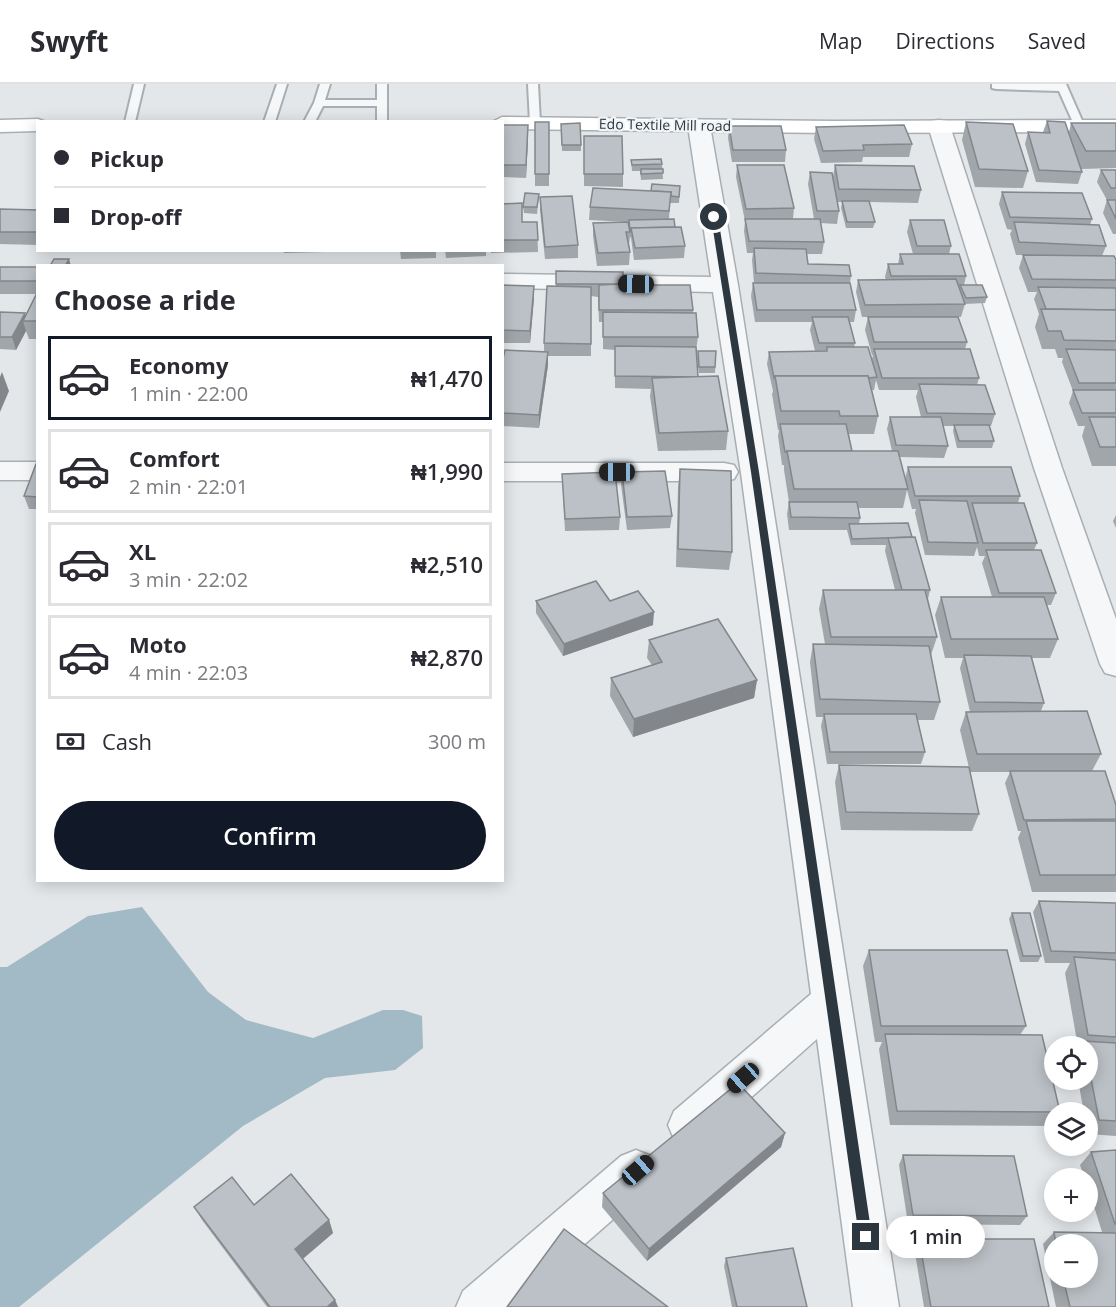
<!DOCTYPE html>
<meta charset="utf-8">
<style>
body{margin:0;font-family:"Open Sans",sans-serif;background:#f2f2f3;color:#2b2b33;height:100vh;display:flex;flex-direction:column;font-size:22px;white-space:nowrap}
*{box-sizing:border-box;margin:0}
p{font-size:20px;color:#7c7c81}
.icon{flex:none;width:33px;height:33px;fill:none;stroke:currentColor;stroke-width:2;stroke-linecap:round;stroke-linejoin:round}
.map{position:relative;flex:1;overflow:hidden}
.drawer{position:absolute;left:36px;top:180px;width:468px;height:618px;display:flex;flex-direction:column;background:#fff;border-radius:0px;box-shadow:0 3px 15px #0003}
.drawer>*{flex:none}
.hud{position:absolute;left:36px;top:36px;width:468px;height:132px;border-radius:0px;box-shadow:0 3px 15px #0003;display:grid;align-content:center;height:132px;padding:0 18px;background:#fff}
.tools{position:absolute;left:1044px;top:952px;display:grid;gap:12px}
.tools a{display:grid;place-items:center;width:54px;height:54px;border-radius:50%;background:#fff;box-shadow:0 3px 15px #0003;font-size:30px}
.end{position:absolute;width:27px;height:27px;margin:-14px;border:8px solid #2c3740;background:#fff;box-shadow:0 0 0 3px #fff}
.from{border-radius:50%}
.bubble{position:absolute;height:42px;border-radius:21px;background:#fff;box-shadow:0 3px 15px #0003;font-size:20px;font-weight:600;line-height:42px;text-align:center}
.car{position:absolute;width:18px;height:36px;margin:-18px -9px;border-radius:8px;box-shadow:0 0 4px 2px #0007;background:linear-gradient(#222 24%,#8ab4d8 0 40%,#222 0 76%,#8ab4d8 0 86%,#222 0)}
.hud b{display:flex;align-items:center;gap:21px;height:57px;font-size:22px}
.hud b+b{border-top:2px solid #e1e1e2}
.hud i{width:15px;height:15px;background:#2b2b33}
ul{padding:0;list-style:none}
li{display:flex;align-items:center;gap:18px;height:84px;margin:0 12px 9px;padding:0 6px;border:3px solid #e1e1e2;border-radius:0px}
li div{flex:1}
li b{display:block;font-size:22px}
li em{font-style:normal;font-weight:600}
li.current{border-color:#111827}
li>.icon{width:54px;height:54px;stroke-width:1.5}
h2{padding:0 18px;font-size:27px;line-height:72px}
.pay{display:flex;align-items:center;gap:15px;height:66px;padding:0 18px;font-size:22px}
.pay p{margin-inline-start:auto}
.action{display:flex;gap:12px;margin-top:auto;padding:12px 18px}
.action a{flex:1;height:69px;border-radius:36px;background:#111827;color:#fff;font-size:24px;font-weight:600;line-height:69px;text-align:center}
header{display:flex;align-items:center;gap:36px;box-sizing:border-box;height:84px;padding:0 30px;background:#fff;border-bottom:2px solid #e1e1e2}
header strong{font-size:28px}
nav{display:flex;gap:33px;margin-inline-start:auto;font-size:21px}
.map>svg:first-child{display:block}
.water{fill:#a2b9c6}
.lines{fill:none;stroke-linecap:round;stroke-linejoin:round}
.lane-casing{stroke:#a8afb4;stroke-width:4}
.street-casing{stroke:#a8afb4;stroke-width:3}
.secondary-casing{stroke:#a8afb4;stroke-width:3}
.lane{fill:#f5f7f8;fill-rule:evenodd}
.street{fill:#f5f7f8;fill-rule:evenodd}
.secondary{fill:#fff;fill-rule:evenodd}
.wall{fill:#a1a6aa;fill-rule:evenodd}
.shaded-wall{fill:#83878b}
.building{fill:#bbc1c6;stroke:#83878b;stroke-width:1.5}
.route{fill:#2c3740}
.labels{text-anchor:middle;stroke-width:4.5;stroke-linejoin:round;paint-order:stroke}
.far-street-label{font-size:14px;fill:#2c3740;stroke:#f2f5f7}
</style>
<header>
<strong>Swyft</strong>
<nav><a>Map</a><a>Directions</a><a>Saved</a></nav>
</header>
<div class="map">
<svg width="1116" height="1223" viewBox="0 0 1116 1223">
<rect width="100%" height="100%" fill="#e3e7ea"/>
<polygon class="water" points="142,823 208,908 246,936 313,954 383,926 403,926 422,932 423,964 395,986 325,994 243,1042 19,1223 0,1223 0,883 7,883 88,832"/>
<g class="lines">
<defs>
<g id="lane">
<polygon points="134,0 144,0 135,38 125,38"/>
<polygon points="277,0 287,0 275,38 264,38"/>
<polygon points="320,0 330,0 325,16 377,16 377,0 387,0 387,38 377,38 377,22 323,22 315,38 304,38 314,19"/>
<polygon points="528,0 538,0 540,39 535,42 530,39"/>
<polygon points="992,0 1066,0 1084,41 1083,43 1075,43 1059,7 996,5 992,4"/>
</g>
<g id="street">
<polygon points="699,36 707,37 710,42 738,201 899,1223 853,1223 817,955 704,1055 689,1061 674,1055 668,1041 674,1027 811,910 741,389 713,208 502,204 502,190 711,193 688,42 691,37"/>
<polygon points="939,36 947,37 950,42 1062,384 1116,535 1116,592 1105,589 1100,580 1034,384 928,42 931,37"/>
<rect x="0" y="378" width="38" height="18"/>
<polygon points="502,379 724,379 734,381 738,388 734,395 724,397 502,397"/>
<polygon points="636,1066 651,1072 657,1087 651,1102 513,1223 456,1223 463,1207 621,1072"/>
</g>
<g id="secondary">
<polygon points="502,33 834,37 1116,36 1116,48 834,49 502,45 502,38 492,38"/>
<polygon points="38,35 46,38 38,38 38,47 0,48 0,36"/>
</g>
</defs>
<use href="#lane" class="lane-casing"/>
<use href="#street" class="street-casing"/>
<use href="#secondary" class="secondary-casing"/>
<use href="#lane" class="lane"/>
<use href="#street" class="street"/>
<use href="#secondary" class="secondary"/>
</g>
<g class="wall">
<polygon points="1047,37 1069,48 1071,39 1116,39 1116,84 1081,85 1082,88 1078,100 1036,98 1025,60 1028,48 1043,48"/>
<rect x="535" y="38" width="14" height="64"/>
<polygon points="966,38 1028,87 1023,104 975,103 962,56"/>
<polygon points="561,40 581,61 581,67 562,67"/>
<polygon points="502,41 528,53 526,94 502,93"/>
<polygon points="729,42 786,66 785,78 732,78 728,54"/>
<polygon points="816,43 912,60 909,73 863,73 862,78 821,79 814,55"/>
<polygon points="584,52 623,90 623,103 584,102"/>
<polygon points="631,76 662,80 663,95 641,96 640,87 632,87"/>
<path d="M 737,81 L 794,124 L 793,135 L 814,135 L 808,100 L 810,88 L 833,92 L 835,81 L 921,106 L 918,119 L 869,118 L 875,138 L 873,144 L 846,144 L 841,124 L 842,118 L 837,118 L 839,127 L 837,140 L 820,139 L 824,158 L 822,170 L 807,170 L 808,180 L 851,192 L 850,199 L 856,226 L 854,238 L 850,238 L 855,259 L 854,263 L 872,275 L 873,271 L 872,271 L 865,246 L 868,233 L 945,233 L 862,233 L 856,208 L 858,196 L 886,196 L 885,193 L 888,180 L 898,180 L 900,170 L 913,170 L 907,148 L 910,136 L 951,162 L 949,170 L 966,192 L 964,201 L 987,213 L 985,219 L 965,220 L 961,233 L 958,233 L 967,258 L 965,265 L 979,294 L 977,301 L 995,330 L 991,342 L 989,342 L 994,357 L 992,364 L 957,364 L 953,347 L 954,342 L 943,342 L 948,362 L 944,374 L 899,373 L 905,395 L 908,383 L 1020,412 L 1018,419 L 1037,459 L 1034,466 L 1056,509 L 1051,521 L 1047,521 L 1058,555 L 1050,574 L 1032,574 L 1044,619 L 1041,627 L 1101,670 L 1092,687 L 1116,721 L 1116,808 L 1032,808 L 1018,754 L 1021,747 L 1018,747 L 1005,699 L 1010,688 L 970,688 L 960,646 L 966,628 L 970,628 L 960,584 L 963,574 L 945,574 L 935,531 L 941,513 L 992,513 L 982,479 L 985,472 L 979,472 L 977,463 L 974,472 L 925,471 L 915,429 L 916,425 L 912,425 L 907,406 L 903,424 L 858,424 L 860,434 L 859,440 L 912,453 L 930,506 L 928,515 L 937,553 L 931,571 L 940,618 L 934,636 L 918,636 L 925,668 L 921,680 L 827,680 L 821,642 L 823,633 L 816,633 L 810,578 L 813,560 L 825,560 L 819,525 L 823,506 L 895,506 L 885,467 L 886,461 L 851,461 L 847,446 L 789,446 L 787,430 L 789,418 L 784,386 L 784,381 L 782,381 L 778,352 L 779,346 L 778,346 L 772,310 L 773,307 L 767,280 L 769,268 L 815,267 L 810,246 L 812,238 L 755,238 L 751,212 L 753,199 L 754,199 L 752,176 L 753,169 L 747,169 L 744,147 L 745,137 L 736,93 ZM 876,296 L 879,306 L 918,306 L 916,313 L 921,333 L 890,333 L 887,345 L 892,367 L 852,367 L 849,350 L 874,350 L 878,332 L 872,306 L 874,306 Z"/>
<polygon points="1101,86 1116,86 1116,116 1107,116 1097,98"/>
<polygon points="680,102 679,119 670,119 669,136 675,143 685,162 684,174 634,176 631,154 630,153 629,160 630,168 629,181 597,182 593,152 593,139 629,138 589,136 590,123 651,107"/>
<polygon points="1002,108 1092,135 1090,141 1106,162 1102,172 1116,176 1116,382 1092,382 1082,352 1085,342 1078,342 1069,319 1073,307 1062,278 1063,274 1058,274 1055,265 1042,265 1035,243 1039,230 1034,215 1037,208 1028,208 1019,184 1023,171 1034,171 1016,171 1010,150 1012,146 1007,145 999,120"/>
<polygon points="539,110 537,130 524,129 523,123"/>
<polygon points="540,113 578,161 578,174 545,175 540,126"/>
<polygon points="1107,116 1116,116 1116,150 1113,150 1103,129"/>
<polygon points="502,120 522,138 537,138 538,168 491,169 491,166 502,166"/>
<polygon points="0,125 38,126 38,161 0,160"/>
<polygon points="283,166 326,166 326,168 284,169"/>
<polygon points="400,166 436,166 436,174 401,175"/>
<polygon points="445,166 486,166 486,172 446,174"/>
<polygon points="0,183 38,183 38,255 29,255 26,247 16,266 0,265 0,228 26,231 36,210 0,210"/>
<polygon points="556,187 623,201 693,226 693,229 698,253 696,266 698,293 728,347 726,366 658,367 650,312 651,305 615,304 615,266 603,265 603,238 599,238 598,213 591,212 591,272 548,272 548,281 539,344 502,342 502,279 544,268 544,259 556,202"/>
<polygon points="502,201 534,202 534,214 530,259 502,259"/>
<polygon points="698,267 716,267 715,289 699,289 697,274"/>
<polygon points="38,380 38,425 29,425 24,412"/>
<polygon points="680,385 732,468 729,486 676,483 678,403"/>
<polygon points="622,388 672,432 670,444 627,446 621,401"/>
<polygon points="562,390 620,433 619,446 565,447"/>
<polygon points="1116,431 1116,444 1113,437"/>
<polygon points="536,517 610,517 653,541 563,572 536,529"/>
<polygon points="649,556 757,596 754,614 633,653 610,612 611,594 652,581 647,574"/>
<polygon points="839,681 979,730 972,747 841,746 835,698"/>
<polygon points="1039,817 1116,819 1116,1052 1088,1050 1088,1029 1084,1029 1078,996 1088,996 1088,963 1078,963 1065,889 1070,879 1045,879 1033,828"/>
<polygon points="1012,829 1041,872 1038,878 1020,878 1009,835"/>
<polygon points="869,866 1026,942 1020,951 1060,1028 1060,1029 1054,1029 1054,1037 1051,1042 890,1041 879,965 882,958 875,958 863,882"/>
<polygon points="785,1049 781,1063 647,1177 602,1123 603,1109"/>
<path d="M 1116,1066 L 1116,1223 L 1056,1223 L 1043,1160 L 1054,1148 L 1102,1148 L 1088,1103 L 1088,1095 L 1085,1095 L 1080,1081 L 1091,1068 ZM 1054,1161 L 1088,1161 L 1088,1194 L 1054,1194 Z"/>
<polygon points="903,1071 1027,1132 1020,1141 908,1140 899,1081"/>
<polygon points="254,1121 329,1136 333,1149 303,1175 335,1216 338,1223 267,1223 202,1136 194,1123"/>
<polygon points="919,1155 1049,1223 924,1223 914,1163"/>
<polygon points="726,1174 807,1223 732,1223 724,1182"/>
</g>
<g class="shaded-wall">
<polygon points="528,41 528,53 526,94 526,81"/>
<polygon points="69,175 71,182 65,182"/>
<polygon points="534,202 534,214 530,259 530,247"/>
<polygon points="25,229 27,237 23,237 26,247 16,266 12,253"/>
<polygon points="548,268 548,281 539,344 539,331"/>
<polygon points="2,288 9,307 0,328 0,293"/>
<polygon points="654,528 653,541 563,572 564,560"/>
<polygon points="757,596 754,614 633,653 634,635"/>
<polygon points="785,1049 781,1063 647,1177 649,1165"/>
<polygon points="329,1136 333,1149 300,1177 295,1165"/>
<polygon points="335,1216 338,1223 327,1223"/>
</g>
<g class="building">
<polygon points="1047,37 1065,38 1082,88 1039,86 1028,48 1050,49"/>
<rect x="535" y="38" width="14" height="52"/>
<polygon points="966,38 1013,40 1028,87 979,85"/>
<polygon points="580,39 581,61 562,61 561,40"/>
<polygon points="1071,39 1116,39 1116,67 1086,67"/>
<polygon points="502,41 528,41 526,81 502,81"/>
<polygon points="904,41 912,60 863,61 864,66 823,67 816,43"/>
<polygon points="729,42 781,42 786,66 733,66"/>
<polygon points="584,52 622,52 623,90 584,90"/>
<polygon points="661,75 662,80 632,81 631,76"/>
<polygon points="737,81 784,81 794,124 746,125"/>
<polygon points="835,81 914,82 921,106 839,105"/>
<polygon points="641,85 663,85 663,89 641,90"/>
<polygon points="1101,86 1116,86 1116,104 1111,104"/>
<polygon points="810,88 832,89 839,127 817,127"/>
<polygon points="652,100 680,102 679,113 671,112 671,108 651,107"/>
<polygon points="593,104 671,108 669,127 590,123"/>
<polygon points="1002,108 1082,109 1092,135 1010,133"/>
<polygon points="525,109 539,110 537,123 523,123"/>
<polygon points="572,112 578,161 545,163 540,113"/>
<polygon points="1107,116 1116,116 1116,135"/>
<polygon points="842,117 869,117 875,138 847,138"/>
<polygon points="522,119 522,138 537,138 538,156 502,156 502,120"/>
<polygon points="0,125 38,126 38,148 0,148"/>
<polygon points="674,135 675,143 631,144 631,147 630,147 629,136"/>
<polygon points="745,135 820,135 824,158 749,157"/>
<polygon points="910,136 944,136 951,162 917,162"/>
<polygon points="628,138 630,148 626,148 630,168 598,169 593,139"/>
<polygon points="1014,138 1099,141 1106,162 1019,158"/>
<polygon points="681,143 685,162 635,164 631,144"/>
<polygon points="754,164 806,165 808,180 849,181 851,192 756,189"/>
<polygon points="900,170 959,170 966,192 891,192 888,180 903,180"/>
<polygon points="1023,171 1114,172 1116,176 1116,196 1032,195"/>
<polygon points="54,175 69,175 65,182 50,182"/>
<polygon points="0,183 38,183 38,194 36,197 0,197"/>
<polygon points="556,187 623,188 623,201 690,201 693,226 599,226 599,201 620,200 556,200"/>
<polygon points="956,195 965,220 865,221 858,196"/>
<polygon points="753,199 850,199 856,226 757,226"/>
<polygon points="502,201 534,202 530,247 502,246"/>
<polygon points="960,201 982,201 987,213 966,214"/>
<polygon points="547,202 591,203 591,260 544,259"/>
<polygon points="1038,203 1116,204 1116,226 1046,225"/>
<polygon points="38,207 38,237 23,237"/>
<polygon points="1041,225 1116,226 1116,257 1064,256 1061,247 1048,247"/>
<polygon points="0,228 25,229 12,253 0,253"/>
<polygon points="603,228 696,229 698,253 603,253"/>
<polygon points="812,233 848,233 855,259 819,259"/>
<polygon points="868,233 958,233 967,258 874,258"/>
<polygon points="615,262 696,263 698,293 615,292"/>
<polygon points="827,263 868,263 877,293 869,294 868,292 775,292 774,294 769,268 827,267"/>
<polygon points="874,265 970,265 979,294 882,294"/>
<polygon points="1066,265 1116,266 1116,299 1079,299"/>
<polygon points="505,266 548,268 539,331 502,329 502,279"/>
<polygon points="698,267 716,267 715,283 699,283"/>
<polygon points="718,292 728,347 659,349 652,294"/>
<polygon points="775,292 868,292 878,332 840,332 839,327 781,327"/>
<polygon points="919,300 985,301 995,330 927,329"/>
<polygon points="1073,306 1116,306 1116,329 1082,329"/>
<polygon points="890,333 941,333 948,362 896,361"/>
<polygon points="1089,333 1116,333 1116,363 1100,363"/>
<polygon points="780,340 846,340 852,367 787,367 787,368 785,368"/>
<polygon points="954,341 989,341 994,357 959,357"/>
<polygon points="787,367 898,367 908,405 794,405"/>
<polygon points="36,380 38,380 38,413 24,412"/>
<polygon points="908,383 1011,383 1020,412 915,412"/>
<polygon points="680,385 731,387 732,468 678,465"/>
<polygon points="665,387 672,432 627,433 622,388"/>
<polygon points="615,388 620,433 565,435 562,390"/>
<polygon points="919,416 967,417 978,459 928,458"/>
<polygon points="789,418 857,418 860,434 791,433"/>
<polygon points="972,419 1024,419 1037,459 983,459"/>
<polygon points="908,439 912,453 852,455 849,440"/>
<polygon points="915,453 930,506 902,506 888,454"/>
<polygon points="986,466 1041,466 1056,509 999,509"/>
<polygon points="596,497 610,517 638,507 654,528 564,560 536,517"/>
<polygon points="823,506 925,506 937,553 831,553"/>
<polygon points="941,513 1044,513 1058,555 951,555"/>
<polygon points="718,535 757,596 634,635 611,594 662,578 649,556"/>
<polygon points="813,560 929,562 940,618 820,615"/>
<polygon points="964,571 1031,572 1044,619 975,618"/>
<polygon points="1087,627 1101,670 977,670 966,628"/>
<polygon points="824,630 916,630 925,668 830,668"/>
<polygon points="839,681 969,683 979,730 846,728"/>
<polygon points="1010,687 1105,687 1116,721 1116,735 1024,736"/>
<polygon points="1026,737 1116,737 1116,791 1040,791"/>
<polygon points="1039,817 1116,819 1116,869 1051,867"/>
<polygon points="1012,829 1030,829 1041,872 1023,872"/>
<polygon points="869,866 1007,866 1026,942 881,942"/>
<polygon points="1074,873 1116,876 1116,953 1088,951"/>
<polygon points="885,950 1042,951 1060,1028 897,1027"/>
<polygon points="1083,957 1116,959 1116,1037 1099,1036 1088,979 1088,963 1084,963"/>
<polygon points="738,999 785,1049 649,1165 603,1109"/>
<polygon points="1116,1066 1116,1140 1115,1140 1091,1068"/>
<polygon points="903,1071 1014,1072 1027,1132 913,1131"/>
<polygon points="291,1090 329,1136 295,1165 335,1216 327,1223 270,1223 194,1123 232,1093 254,1121"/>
<polygon points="564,1145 668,1223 507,1223"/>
<polygon points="1054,1148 1116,1149 1116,1223 1070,1223 1063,1194 1088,1194 1088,1161 1056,1161"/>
<polygon points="919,1155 1034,1155 1049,1223 931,1223"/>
<polygon points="793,1164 807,1223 737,1223 726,1174"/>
</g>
<polygon class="route" points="714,131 718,133 759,388 872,1153 870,1157 866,1159 861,1157 859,1153 751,388 711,133"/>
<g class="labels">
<g class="far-street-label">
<text transform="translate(665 41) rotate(1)" y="5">Edo Textile Mill road</text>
</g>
</g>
</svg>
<div class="tools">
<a><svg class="icon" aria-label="locate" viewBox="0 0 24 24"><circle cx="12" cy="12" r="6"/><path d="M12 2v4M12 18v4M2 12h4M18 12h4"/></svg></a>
<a><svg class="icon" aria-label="layers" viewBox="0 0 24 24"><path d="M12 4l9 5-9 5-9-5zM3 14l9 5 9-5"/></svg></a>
<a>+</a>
<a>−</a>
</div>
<i class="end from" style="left:714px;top:133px"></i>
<i class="end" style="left:866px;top:1153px"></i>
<div class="bubble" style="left:886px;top:1132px;width:99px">1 min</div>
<i class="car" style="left:636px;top:200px;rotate:271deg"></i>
<i class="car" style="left:617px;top:388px;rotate:270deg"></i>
<i class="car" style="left:743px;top:994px;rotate:229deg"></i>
<i class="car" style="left:638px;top:1086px;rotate:49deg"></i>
<div class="hud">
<b><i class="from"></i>Pickup</b>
<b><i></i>Drop-off</b>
</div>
<section class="drawer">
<h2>Choose a ride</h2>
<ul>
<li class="current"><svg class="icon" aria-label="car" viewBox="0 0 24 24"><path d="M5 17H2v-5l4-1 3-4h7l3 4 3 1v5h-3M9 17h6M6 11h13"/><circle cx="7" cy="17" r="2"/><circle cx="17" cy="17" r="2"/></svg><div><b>Economy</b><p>1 min · 22:00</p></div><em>₦1,470</em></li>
<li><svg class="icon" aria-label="car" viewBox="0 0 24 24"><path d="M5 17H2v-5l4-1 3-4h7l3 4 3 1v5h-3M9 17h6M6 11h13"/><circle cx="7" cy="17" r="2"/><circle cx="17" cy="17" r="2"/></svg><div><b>Comfort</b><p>2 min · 22:01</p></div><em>₦1,990</em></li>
<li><svg class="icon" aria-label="car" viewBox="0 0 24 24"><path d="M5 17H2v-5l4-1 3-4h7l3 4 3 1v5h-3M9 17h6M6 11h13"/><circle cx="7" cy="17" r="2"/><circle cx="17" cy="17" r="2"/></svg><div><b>XL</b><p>3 min · 22:02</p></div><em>₦2,510</em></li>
<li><svg class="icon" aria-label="car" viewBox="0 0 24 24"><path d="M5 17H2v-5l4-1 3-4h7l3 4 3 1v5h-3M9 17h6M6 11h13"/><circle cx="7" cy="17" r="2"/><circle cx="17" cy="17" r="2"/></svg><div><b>Moto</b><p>4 min · 22:03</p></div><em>₦2,870</em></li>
</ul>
<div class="pay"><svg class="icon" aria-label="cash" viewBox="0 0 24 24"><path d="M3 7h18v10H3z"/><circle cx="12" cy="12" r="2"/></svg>Cash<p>300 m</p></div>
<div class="action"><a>Confirm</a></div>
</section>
</div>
